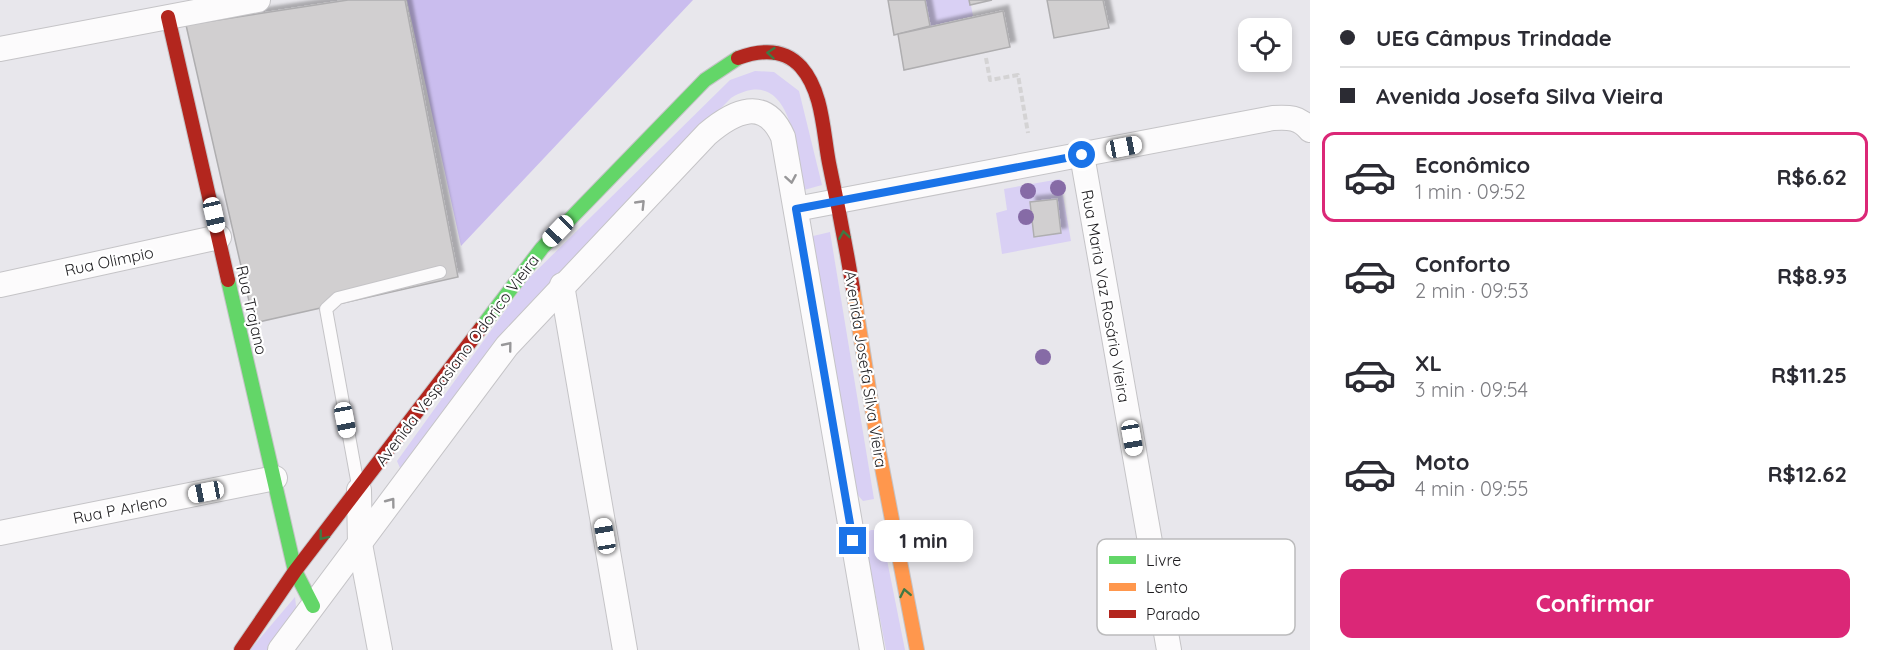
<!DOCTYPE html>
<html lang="pt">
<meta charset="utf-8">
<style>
body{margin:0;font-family:Quicksand,sans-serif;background:#f2f2f3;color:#2b2b33;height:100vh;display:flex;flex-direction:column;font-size:22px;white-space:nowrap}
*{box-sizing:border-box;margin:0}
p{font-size:20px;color:#7c7c81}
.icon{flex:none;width:33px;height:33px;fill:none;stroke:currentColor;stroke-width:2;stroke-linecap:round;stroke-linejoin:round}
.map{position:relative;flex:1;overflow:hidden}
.drawer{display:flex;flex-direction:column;background:#fff;width:570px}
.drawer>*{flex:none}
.hud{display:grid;align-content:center;height:132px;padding:0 30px;background:#fff}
.buttons{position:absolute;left:1238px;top:18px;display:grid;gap:12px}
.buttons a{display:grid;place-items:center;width:54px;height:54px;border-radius:12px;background:#fff;box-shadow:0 3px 9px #0003;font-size:30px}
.end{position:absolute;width:27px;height:27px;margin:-14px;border:8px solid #1a73e8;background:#fff;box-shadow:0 0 0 3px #fff}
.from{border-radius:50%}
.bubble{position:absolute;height:42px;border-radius:12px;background:#fff;box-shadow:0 3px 9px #0003;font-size:20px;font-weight:700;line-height:42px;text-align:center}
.car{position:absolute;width:18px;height:36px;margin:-18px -9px;border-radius:8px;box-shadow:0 0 4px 2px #0007;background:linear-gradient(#fff 24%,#345 0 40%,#fff 0 76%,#345 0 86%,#fff 0)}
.hud b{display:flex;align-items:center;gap:21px;height:57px;font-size:22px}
.hud b+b{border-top:2px solid #e1e1e2}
.hud i{width:15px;height:15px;background:#2b2b33}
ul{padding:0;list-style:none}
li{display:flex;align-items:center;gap:18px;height:90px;margin:0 12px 9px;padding:0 18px;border:3px solid transparent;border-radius:12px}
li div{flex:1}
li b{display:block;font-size:22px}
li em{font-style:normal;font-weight:700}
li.current{border-color:#db2777}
li>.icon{width:54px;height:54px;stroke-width:1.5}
.cta{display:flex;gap:12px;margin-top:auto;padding:12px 30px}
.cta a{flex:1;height:69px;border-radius:12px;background:#db2777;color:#fff;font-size:24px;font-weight:700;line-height:69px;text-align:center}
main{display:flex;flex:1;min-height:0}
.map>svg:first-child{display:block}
.green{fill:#d9d0f4}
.forest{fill:#cabdee}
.building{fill:#d1cfd0;stroke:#afaeb0;stroke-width:1.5;filter:url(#shadow)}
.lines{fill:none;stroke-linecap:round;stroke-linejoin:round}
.lane-casing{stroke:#c5c4c7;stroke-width:14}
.street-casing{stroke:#c5c4c7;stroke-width:26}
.fast-casing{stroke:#c5c4c7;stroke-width:16}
.slow-casing{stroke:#c5c4c7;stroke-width:16}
.jam-casing{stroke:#c5c4c7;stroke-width:16}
.path{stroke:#d4d3d4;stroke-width:4;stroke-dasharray:6 3;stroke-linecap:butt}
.lane{stroke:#fcfbfc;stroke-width:12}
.street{stroke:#fcfbfc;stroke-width:24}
.fast{stroke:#63d668;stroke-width:14}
.slow{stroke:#ff974d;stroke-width:14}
.jam{stroke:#b3261e;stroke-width:14}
.tree{fill:#866ba6}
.oneway{stroke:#407944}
.oneway2{stroke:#989799}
.route{stroke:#1a73e8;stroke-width:8}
.labels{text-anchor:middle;stroke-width:4.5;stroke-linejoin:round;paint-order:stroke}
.street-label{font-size:16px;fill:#1d1c1f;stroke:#fff}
.key{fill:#fff;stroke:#bbbbbc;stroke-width:1.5}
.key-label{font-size:16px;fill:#1d1c1f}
</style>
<main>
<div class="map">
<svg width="1310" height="650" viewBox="0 0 1310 650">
<defs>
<filter id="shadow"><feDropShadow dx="5.5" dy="-5.5" stdDeviation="1.5" flood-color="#0004"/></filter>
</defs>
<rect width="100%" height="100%" fill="#e8e7ec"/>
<g class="green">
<polygon points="925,0 970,0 973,16 930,26"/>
<path d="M 755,71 L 774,72 L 799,91 L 822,185 L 804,190 C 796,151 792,62 731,98 L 528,305 L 407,469 L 400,468 L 397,461 L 528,279 L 730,80 Z"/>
<polygon points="1060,179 1071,241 1002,254 996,213 1007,210 1004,189"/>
<polygon points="830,232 874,499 863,501 856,493 809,237"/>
<polygon points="871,530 881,530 905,650 886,650 864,535"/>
<polygon points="295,597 297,615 271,650 250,650"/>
</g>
<polygon class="forest" points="407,0 693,0 461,246"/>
<g class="building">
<polygon points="348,0 405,0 458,277 254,323 186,25"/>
<polygon points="888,0 925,0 930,26 894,35"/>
<polygon points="969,0 992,0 970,5"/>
<polygon points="1047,0 1103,0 1109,28 1054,38"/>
<polygon points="1003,11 1010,47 904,70 898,34"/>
<polygon points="1057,199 1061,233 1034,237 1030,202"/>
</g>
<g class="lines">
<defs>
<polyline id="lane" points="357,480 326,309 338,298 440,272"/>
<g id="street">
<polyline points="0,49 258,0"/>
<polyline points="1082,155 1169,650"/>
<path d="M 796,209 L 1273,118 C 1288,117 1300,117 1310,130"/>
<polyline points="0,285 219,237"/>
<polyline points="562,285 625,650"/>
<polyline points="359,490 360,544 380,650"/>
<polyline points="0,533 275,478"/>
<path d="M 280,650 L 507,346 L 707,134 C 734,111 765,96 783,137 L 872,650"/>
</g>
<g id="fast">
<polyline points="228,280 295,571 313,606"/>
<polyline points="481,328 542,248 705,80 738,58"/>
</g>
<polyline id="slow" points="853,289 879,452 917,650"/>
<g id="jam">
<polyline points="168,17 228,280"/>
<path d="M 738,58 C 760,50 784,48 801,67 C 823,92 823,132 829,163 C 838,205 846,247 853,289"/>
<polyline points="241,650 295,571 481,328"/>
</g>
</defs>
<use href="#lane" class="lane-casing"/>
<use href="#street" class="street-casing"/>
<use href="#fast" class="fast-casing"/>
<use href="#slow" class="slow-casing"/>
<use href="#jam" class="jam-casing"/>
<polyline class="path" points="986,58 990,80 1018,75 1028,133"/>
<use href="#lane" class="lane"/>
<use href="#street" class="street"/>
<use href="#fast" class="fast"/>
<use href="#slow" class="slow"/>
<use href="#jam" class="jam"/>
</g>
<g class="tree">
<circle cx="1058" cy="188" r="8"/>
<circle cx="1028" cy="191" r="8"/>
<circle cx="1026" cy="217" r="8"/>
<circle cx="1043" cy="357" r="8"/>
</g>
<defs><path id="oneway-chevron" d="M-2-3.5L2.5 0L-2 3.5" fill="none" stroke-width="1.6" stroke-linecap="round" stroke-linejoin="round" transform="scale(1.5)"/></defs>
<g class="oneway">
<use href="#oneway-chevron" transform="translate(771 53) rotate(-175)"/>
<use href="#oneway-chevron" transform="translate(844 235) rotate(-99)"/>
<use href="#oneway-chevron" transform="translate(323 536) rotate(128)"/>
<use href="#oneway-chevron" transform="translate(905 593) rotate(-101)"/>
</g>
<g class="oneway2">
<use href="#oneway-chevron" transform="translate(791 179) rotate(80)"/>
<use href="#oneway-chevron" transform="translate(641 204) rotate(-46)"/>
<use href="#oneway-chevron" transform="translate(508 346) rotate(-51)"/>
<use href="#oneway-chevron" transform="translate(391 502) rotate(-53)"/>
</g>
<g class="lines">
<polyline class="route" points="853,541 796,209 1082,155"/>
</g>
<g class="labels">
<g class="street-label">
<text transform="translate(109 261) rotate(-12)" y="6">Rua Olimpio</text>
<text transform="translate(1106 296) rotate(80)" y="6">Rua Maria Vaz Rosário Vieira</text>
<text transform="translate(252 310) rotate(77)" y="6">Rua Trajano</text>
<text transform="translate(457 360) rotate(-53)" y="6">Avenida Vespasiano Odorico Vieira</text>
<text transform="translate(866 369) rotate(81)" y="6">Avenida Josefa Silva Vieira</text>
<text transform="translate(120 509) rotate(-11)" y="6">Rua P Arleno</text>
</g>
</g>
<rect x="1097" y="539" width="198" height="96" rx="9" class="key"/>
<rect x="1109" y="556" width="27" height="8" fill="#63d668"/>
<rect x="1109" y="583" width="27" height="8" fill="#ff974d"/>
<rect x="1109" y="610" width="27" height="8" fill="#b3261e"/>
<g class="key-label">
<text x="1146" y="566">Livre</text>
<text x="1146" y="593">Lento</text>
<text x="1146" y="620">Parado</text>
</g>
</svg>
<div class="buttons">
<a><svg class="icon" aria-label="locate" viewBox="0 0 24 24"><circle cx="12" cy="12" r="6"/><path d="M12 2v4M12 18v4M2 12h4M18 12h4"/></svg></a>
</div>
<i class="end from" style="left:1082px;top:155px"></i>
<i class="end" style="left:853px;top:541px"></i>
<div class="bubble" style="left:874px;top:520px;width:99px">1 min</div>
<i class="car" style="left:1124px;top:147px;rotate:79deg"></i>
<i class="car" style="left:214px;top:215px;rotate:167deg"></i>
<i class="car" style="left:558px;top:231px;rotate:224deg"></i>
<i class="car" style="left:345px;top:420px;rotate:169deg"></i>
<i class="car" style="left:1132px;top:438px;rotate:170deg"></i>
<i class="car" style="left:206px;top:492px;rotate:259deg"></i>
<i class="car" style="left:605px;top:536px;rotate:350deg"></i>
</div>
<section class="drawer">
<div class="hud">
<b><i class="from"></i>UEG Câmpus Trindade</b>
<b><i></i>Avenida Josefa Silva Vieira</b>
</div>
<ul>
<li class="current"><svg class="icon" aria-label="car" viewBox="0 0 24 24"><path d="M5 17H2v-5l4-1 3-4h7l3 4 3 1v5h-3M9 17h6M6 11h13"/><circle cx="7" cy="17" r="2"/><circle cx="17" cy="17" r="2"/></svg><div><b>Econômico</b><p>1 min · 09:52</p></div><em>R$6.62</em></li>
<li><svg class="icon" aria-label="car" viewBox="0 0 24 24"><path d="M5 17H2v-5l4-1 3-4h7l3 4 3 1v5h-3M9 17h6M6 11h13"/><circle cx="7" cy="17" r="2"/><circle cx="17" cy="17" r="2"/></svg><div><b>Conforto</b><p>2 min · 09:53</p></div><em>R$8.93</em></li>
<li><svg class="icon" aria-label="car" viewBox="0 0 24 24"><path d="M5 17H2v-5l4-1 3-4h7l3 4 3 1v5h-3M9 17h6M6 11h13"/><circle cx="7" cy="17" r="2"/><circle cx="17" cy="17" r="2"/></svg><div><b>XL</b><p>3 min · 09:54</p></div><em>R$11.25</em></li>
<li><svg class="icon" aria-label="car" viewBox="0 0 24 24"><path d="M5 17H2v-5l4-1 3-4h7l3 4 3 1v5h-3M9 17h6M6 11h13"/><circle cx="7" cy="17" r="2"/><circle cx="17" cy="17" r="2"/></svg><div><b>Moto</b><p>4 min · 09:55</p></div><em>R$12.62</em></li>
</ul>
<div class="cta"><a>Confirmar</a></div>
</section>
</main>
